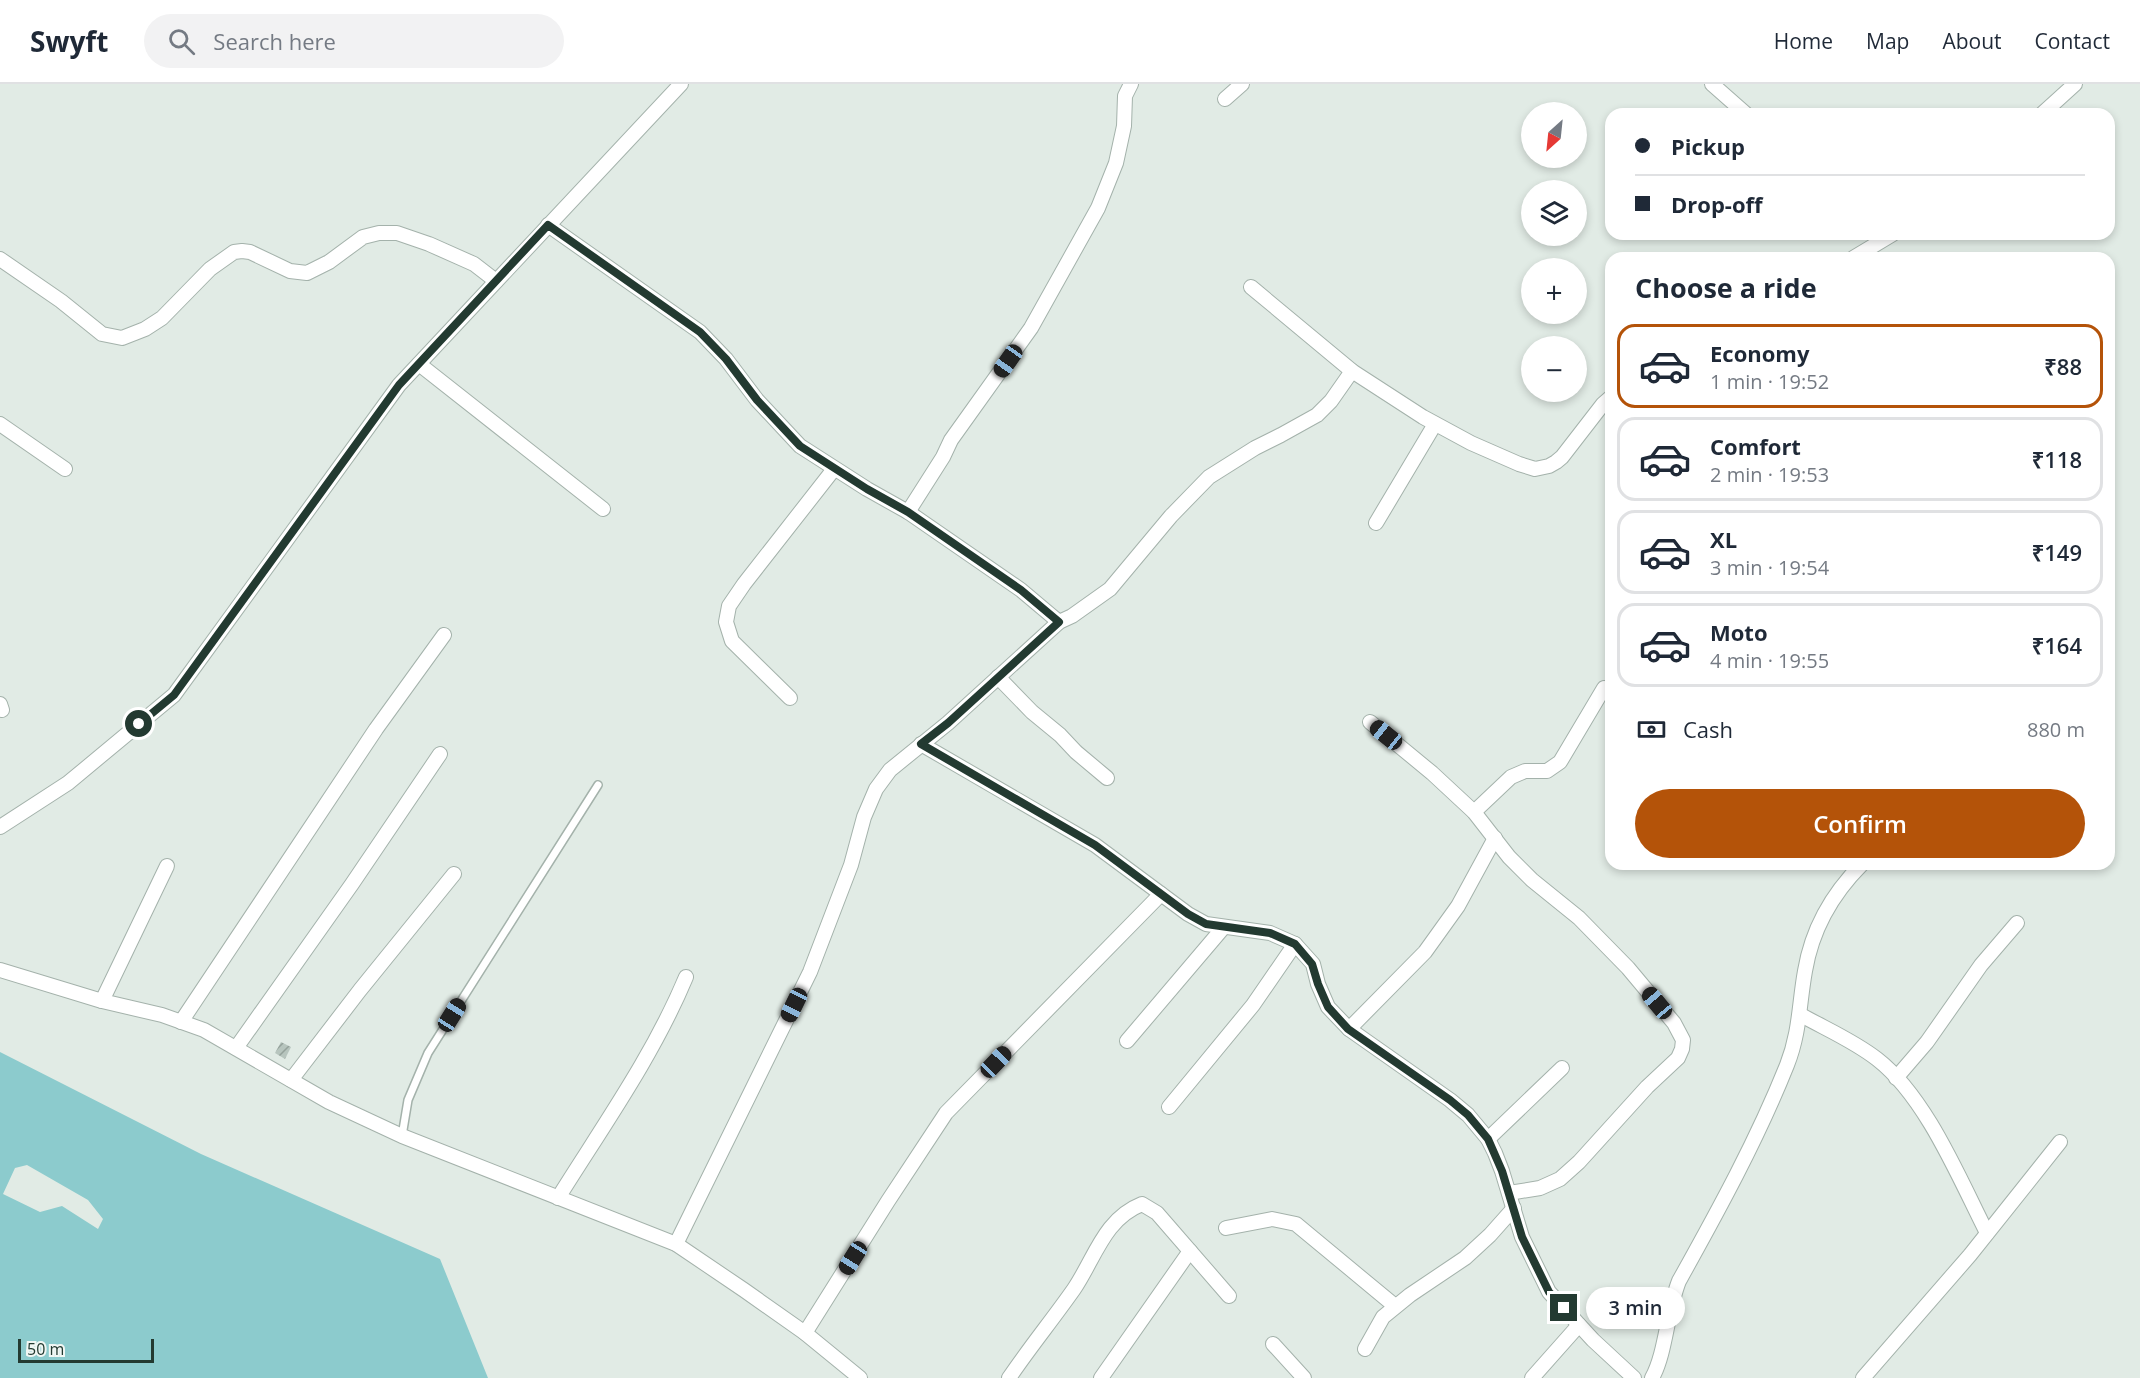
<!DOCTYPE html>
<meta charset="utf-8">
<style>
body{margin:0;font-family:"Open Sans",sans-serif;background:#f2f2f3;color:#1f2937;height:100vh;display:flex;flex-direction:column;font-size:22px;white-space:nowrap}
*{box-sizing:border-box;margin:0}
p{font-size:20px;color:#747a83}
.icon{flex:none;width:33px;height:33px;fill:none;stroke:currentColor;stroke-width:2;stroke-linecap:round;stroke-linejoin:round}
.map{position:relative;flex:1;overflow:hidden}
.drawer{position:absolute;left:1605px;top:168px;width:510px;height:618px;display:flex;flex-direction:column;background:#fff;border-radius:18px;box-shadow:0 3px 9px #0003}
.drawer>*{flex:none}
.banner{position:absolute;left:1605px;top:24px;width:510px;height:132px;border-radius:18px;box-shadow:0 3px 9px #0003;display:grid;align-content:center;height:132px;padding:0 30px;background:#fff}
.needle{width:39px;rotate:207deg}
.controls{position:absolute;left:1521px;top:18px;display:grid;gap:12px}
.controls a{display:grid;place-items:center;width:66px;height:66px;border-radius:50%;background:#fff;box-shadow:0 3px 9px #0003;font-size:30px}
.scale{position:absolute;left:18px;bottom:15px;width:136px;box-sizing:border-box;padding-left:6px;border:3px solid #233a31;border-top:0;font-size:16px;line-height:21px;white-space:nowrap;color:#233a31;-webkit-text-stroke:4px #f1f7f4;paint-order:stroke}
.end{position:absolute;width:27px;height:27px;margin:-14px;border:8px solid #233a31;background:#fff;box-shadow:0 0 0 3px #fff}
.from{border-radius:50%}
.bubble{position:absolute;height:42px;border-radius:21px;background:#fff;box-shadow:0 3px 9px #0003;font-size:20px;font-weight:600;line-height:42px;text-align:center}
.car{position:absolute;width:18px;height:36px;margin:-18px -9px;border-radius:8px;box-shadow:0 0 4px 2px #0007;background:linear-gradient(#222 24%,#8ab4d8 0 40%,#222 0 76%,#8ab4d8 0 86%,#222 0)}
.banner b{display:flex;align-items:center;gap:21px;height:57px;font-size:22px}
.banner b+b{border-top:2px solid #e0e1e3}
.banner i{width:15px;height:15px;background:#1f2937}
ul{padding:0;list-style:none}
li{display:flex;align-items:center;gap:18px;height:84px;margin:0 12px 9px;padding:0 18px;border:3px solid #e0e1e3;border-radius:18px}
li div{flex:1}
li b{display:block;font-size:22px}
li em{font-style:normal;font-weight:600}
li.on{border-color:#b45309}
li>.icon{width:54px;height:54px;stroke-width:1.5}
h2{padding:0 30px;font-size:27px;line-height:72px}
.pay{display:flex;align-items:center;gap:15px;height:66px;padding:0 30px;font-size:22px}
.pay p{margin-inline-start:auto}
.button{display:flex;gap:12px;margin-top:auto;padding:12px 30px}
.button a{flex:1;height:69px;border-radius:36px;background:#b45309;color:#fff;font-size:24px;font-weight:600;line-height:69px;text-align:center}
header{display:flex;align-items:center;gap:36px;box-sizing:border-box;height:84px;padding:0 30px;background:#fff;border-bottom:2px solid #e0e1e3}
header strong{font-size:28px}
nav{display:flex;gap:33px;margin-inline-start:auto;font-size:21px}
.search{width:420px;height:54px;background:#f2f2f3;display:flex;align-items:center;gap:15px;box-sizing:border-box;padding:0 21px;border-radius:33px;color:#747a83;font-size:22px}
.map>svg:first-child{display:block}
.water{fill:#8ccbcd;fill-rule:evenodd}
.building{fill:url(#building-hatch)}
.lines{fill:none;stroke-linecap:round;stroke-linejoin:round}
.lane-casing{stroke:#a4b2ab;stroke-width:10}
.street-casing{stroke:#a4b2ab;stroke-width:16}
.lane{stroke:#fff;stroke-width:7}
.street{stroke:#fff;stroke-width:14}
.route{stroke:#233a31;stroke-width:8}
</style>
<header>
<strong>Swyft</strong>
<div class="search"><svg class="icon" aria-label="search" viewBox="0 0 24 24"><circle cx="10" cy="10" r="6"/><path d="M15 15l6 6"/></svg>Search here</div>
<nav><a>Home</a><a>Map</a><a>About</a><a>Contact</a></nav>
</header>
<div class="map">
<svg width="2140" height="1294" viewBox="0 0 2140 1294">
<defs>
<pattern id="building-hatch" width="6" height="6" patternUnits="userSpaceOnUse" patternTransform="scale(1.5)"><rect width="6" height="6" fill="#b7c5be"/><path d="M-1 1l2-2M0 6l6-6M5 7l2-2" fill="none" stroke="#94a19b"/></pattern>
</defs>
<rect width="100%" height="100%" fill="#e1ebe5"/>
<path class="water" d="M 0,968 L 201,1070 L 440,1175 L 488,1294 L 0,1294 ZM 27,1081 L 88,1116 L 103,1135 L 98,1145 L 62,1122 L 40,1128 L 3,1110 L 15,1084 Z"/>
<polygon class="building" points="281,958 291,963 285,975 275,969"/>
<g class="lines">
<defs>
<polyline id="lane" points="402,1052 408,1016 428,969 598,701"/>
<g id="street">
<polyline points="1712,0 1746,30"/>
<polyline points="1225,15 1242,0"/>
<polyline points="2042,30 2075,0"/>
<polyline points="548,141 700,248 726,275 757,316 800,362 867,405 908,428 1021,506 1059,538"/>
<polyline points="1853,174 1893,150"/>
<polyline points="0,175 61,217 102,250 122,254 145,245 162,234 210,185 234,168 242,167 250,168 290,187 307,189 329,178 363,153 379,149 397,149 429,160 474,180 496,197"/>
<polyline points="1251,203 1352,287 1423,333 1471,359 1519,380 1535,385 1549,382 1556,378 1562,373 1603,320 1611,313"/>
<polyline points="419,280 603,425"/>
<polyline points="0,340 65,385"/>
<polyline points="908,428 943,373 951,356 1031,244 1098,124 1116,79 1124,42 1125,12 1131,0"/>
<polyline points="1376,439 1435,340"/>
<polyline points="998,593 1032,628 1060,651 1076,668 1107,694"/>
<polyline points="790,614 732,557 726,538 729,522 744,500 834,385"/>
<polyline points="0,620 2,626"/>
<polyline points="1370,638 1432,689 1474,728 1509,773 1532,796 1579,834 1628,884 1674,939 1683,956 1682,965 1678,974 1647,1003 1579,1078 1560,1095 1540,1104 1509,1109"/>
<polyline points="921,660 1095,761 1188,830 1206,840 1270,849 1295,860 1313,880 1318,900 1328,923 1349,945 1450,1016 1468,1031 1488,1055 1495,1069 1502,1087 1522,1153 1549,1208 1593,1256 1634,1294"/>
<polyline points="1474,728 1511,693 1525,687 1547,687 1560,678 1604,604"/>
<polyline points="0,743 68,699 174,611 399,301 681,0"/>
<polyline points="0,886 102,917 162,931 204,946 329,1018 402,1052 676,1160 744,1206 805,1249 860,1294"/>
<polyline points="102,917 167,782"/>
<path d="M 1801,931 C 1826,945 1854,957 1877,975 C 1926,1013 1959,1094 1987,1149"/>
<polyline points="181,938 376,645 444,551"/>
<polyline points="1349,945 1425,868 1458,822 1495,754"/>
<polyline points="1127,957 1223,844"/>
<polyline points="236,964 352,800 440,670"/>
<polyline points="1896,994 1927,958 1981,881 2017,839"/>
<polyline points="291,996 360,906 454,790"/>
<polyline points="1169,1023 1253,921 1295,860"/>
<polyline points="1488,1055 1562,984"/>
<path d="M 558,1114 C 603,1042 653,972 686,893"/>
<polyline points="1226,1144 1272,1135 1296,1140 1395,1222"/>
<polyline points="676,1160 810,888 851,781 864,733 876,705 890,686 948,639 1059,538 1072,532 1110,505 1171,432 1209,393 1255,364 1281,351 1317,331 1331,317 1352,287"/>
<polyline points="805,1249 888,1117 946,1029 1161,810"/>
<polyline points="1273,1260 1304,1294"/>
<polyline points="1365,1265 1383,1233 1410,1211 1465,1174 1490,1151 1514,1124"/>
<path d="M 1009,1294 C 1030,1263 1053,1235 1074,1205 C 1095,1174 1104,1135 1142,1120 L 1157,1129 L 1229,1212"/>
<polyline points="1101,1294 1190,1167"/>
<polyline points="1532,1294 1579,1241"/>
<path d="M 1652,1294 C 1666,1269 1667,1227 1679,1197 C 1718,1127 1757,1056 1787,981 C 1800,948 1799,920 1805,887 C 1812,845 1832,810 1862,780"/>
<polyline points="1863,1294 1970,1171 2060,1058"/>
</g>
</defs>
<use href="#lane" class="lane-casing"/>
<use href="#street" class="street-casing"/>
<use href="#lane" class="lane"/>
<use href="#street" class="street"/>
</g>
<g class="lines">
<polyline class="route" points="139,640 174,611 399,301 548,141 700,248 726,275 757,316 800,362 867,405 908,428 1021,506 1059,538 948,639 921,660 1095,761 1188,830 1206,840 1270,849 1295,860 1312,880 1318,900 1328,923 1348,945 1450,1016 1468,1031 1488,1055 1502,1087 1522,1153 1549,1208 1564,1224"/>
</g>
</svg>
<div class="controls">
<a><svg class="needle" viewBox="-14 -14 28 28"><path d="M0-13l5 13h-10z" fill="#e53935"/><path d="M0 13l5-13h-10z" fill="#747a83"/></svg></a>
<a><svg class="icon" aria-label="layers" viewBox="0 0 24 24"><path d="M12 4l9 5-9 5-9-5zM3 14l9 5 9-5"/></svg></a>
<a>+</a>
<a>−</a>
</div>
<div class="scale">50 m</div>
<i class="end from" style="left:139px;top:640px"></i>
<i class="end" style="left:1564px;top:1224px"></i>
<div class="bubble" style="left:1586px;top:1203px;width:99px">3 min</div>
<i class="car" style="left:1008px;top:277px;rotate:215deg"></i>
<i class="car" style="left:1386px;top:651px;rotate:309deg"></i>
<i class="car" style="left:1657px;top:919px;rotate:320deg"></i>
<i class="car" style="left:794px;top:921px;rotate:206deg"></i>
<i class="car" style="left:452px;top:931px;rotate:32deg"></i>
<i class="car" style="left:996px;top:978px;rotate:44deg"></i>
<i class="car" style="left:853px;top:1174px;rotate:212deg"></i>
<div class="banner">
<b><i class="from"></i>Pickup</b>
<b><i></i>Drop-off</b>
</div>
<section class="drawer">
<h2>Choose a ride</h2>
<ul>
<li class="on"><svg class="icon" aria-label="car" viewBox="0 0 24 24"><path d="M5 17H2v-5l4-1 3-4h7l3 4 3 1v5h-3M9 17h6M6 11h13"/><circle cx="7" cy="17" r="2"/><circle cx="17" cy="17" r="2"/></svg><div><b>Economy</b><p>1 min · 19:52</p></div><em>₹88</em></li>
<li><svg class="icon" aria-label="car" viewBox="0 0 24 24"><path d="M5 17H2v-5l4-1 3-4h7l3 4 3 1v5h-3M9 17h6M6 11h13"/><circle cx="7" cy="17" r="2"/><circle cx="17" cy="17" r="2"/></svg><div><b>Comfort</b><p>2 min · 19:53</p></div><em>₹118</em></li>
<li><svg class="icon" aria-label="car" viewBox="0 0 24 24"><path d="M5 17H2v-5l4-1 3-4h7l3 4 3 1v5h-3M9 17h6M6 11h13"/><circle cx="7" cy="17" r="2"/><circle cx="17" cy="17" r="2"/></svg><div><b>XL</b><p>3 min · 19:54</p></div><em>₹149</em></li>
<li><svg class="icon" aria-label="car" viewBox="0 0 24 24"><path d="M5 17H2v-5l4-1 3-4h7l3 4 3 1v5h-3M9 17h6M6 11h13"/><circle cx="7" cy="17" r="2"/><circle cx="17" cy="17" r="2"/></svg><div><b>Moto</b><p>4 min · 19:55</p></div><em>₹164</em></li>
</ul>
<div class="pay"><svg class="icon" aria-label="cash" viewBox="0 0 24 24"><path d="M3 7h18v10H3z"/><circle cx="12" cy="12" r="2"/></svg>Cash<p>880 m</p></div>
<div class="button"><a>Confirm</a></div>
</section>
</div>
